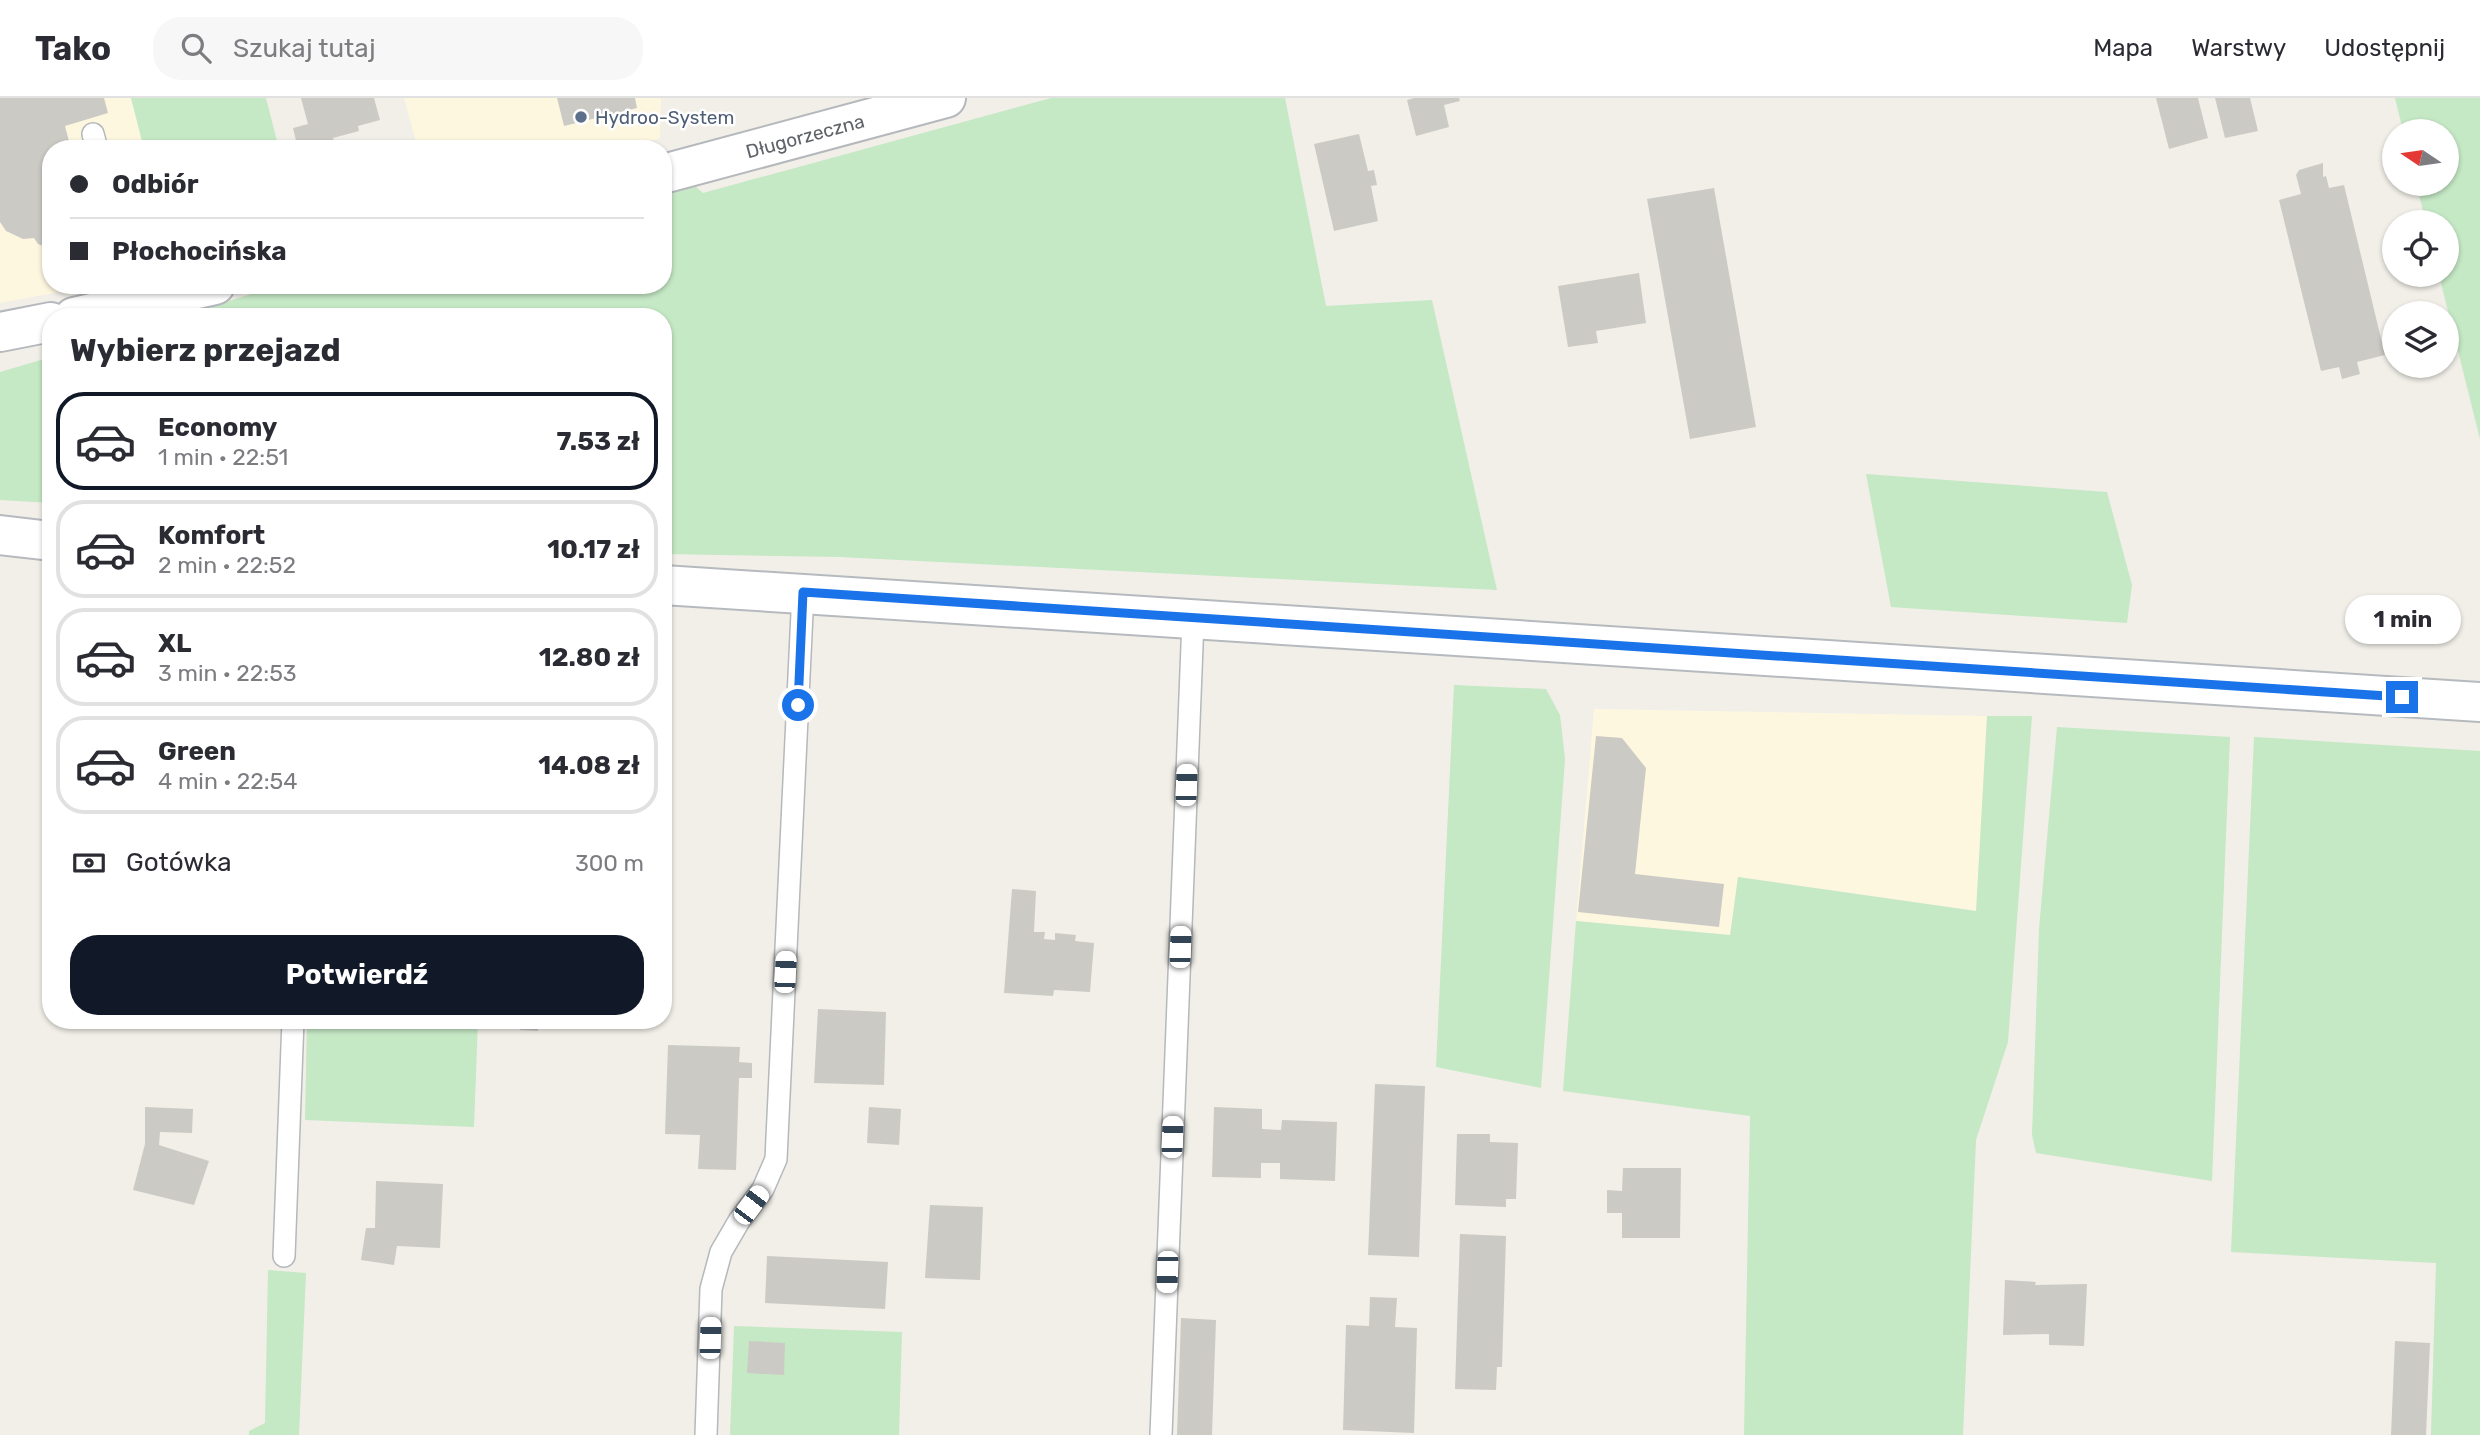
<!DOCTYPE html>
<html lang="pl">
<meta charset="utf-8">
<style>
body{margin:0;font-family:Rubik,sans-serif;background:#f7f7f7;color:#2b2b33;height:100vh;display:flex;flex-direction:column;font-size:26px;white-space:nowrap}
*{box-sizing:border-box;margin:0}
p{font-size:23px;color:#7c7c81}
.icon{flex:none;width:38px;height:38px;fill:none;stroke:currentColor;stroke-width:2;stroke-linecap:round;stroke-linejoin:round}
.map{position:relative;flex:1;overflow:hidden}
.panel{position:absolute;left:42px;top:210px;width:630px;height:721px;display:flex;flex-direction:column;background:#fff;border-radius:28px;box-shadow:0 2px 5px #0004}
.panel>*{flex:none}
.top-card{position:absolute;left:42px;top:42px;width:630px;height:154px;border-radius:28px;box-shadow:0 2px 5px #0004;display:grid;align-content:center;height:154px;padding:0 28px;background:#fff}
.needle{width:46px;rotate:283deg}
.buttons{position:absolute;left:2382px;top:21px;display:grid;gap:14px}
.buttons a{display:grid;place-items:center;width:77px;height:77px;border-radius:50%;background:#fff;box-shadow:0 2px 5px #0004;font-size:35px}
.end{position:absolute;width:32px;height:32px;margin:-16px;border:9px solid #1a73e8;background:#fff;box-shadow:0 0 0 4px #fff}
.from{border-radius:50%}
.bubble{position:absolute;height:49px;border-radius:24px;background:#fff;box-shadow:0 2px 5px #0004;font-size:23px;font-weight:700;line-height:49px;text-align:center}
.car{position:absolute;width:21px;height:42px;margin:-21px -10px;border-radius:9px;box-shadow:0 0 5px 2px #0007;background:linear-gradient(#fff 24%,#345 0 40%,#fff 0 76%,#345 0 86%,#fff 0)}
.top-card b{display:flex;align-items:center;gap:24px;height:66px;font-size:26px}
.top-card b+b{border-top:2px solid #e1e1e2}
.top-card i{width:18px;height:18px;background:#2b2b33}
ul{padding:0;list-style:none}
li{display:flex;align-items:center;gap:21px;height:98px;margin:0 14px 10px;padding:0 14px;border:4px solid #e1e1e2;border-radius:28px}
li div{flex:1}
li b{display:block;font-size:26px}
li em{font-style:normal;font-weight:700}
li.on{border-color:#111827}
li>.icon{width:63px;height:63px;stroke-width:1.5}
h2{padding:0 28px;font-size:32px;line-height:84px}
.pay{display:flex;align-items:center;gap:18px;height:77px;padding:0 28px;font-size:26px}
.pay p{margin-inline-start:auto}
.primary-button{display:flex;gap:14px;margin-top:auto;padding:14px 28px}
.primary-button a{flex:1;height:80px;border-radius:28px;background:#111827;color:#fff;font-size:28px;font-weight:700;line-height:80px;text-align:center}
header{display:flex;align-items:center;gap:42px;box-sizing:border-box;height:98px;padding:0 35px;background:#fff;border-bottom:2px solid #e1e1e2}
header strong{font-size:33px}
nav{display:flex;gap:38px;margin-inline-start:auto;font-size:24px}
.search{width:490px;height:63px;background:#f7f7f7;display:flex;align-items:center;gap:18px;box-sizing:border-box;padding:0 24px;border-radius:28px;color:#7c7c81;font-size:26px}
.map>svg:first-child{display:block}
.commercial{fill:#fef7e0}
.green{fill:#c5e8c5}
.building{fill:#cccac5}
.lines{fill:none;stroke-linecap:round;stroke-linejoin:round}
.service-casing{stroke:#b5b8bc;stroke-width:24}
.minor-casing{stroke:#b5b8bc;stroke-width:42}
.secondary-casing{stroke:#b6babf;stroke-width:42}
.service{stroke:#fff;stroke-width:21}
.minor{stroke:#fff;stroke-width:38}
.secondary{stroke:#fff;stroke-width:38}
.route{stroke:#1a73e8;stroke-width:9}
.service-dot{fill:#5c6f8a;stroke:#fff;stroke-width:2.5}
.labels{text-anchor:middle;stroke-width:5;stroke-linejoin:round;paint-order:stroke}
.service-label{font-size:19px;fill:#4e5e75;stroke:#fff;text-anchor:start}
.street-label{font-size:19px;fill:#5f6368;stroke:#fff}
</style>
<header>
<strong>Tako</strong>
<div class="search"><svg class="icon" aria-label="search" viewBox="0 0 24 24"><circle cx="10" cy="10" r="6"/><path d="M15 15l6 6"/></svg>Szukaj tutaj</div>
<nav><a>Mapa</a><a>Warstwy</a><a>Udostępnij</a></nav>
</header>
<div class="map">
<svg width="2480" height="1337" viewBox="0 0 2480 1337">
<rect width="100%" height="100%" fill="#f1efe8"/>
<g class="commercial">
<polygon points="0,0 131,0 144,51 51,51 51,187 97,187 0,205"/>
<polygon points="404,0 661,0 660,40 623,51 418,51"/>
<polygon points="1594,611 1987,618 1977,813 1738,779 1731,837 1576,823"/>
</g>
<g class="green">
<polygon points="131,0 266,0 279,51 144,51"/>
<polygon points="1051,0 1285,0 1326,208 1432,202 1497,492 840,459 663,456 663,219 179,219 280,187 663,187 663,96 695,88 703,95"/>
<polygon points="2395,0 2480,0 2480,341 2439,177 2446,177 2446,124 2426,124 2416,86 2446,86 2446,33 2403,33"/>
<polygon points="51,259 51,405 0,402 0,274"/>
<polygon points="1866,376 2107,394 2132,487 2127,525 1891,509"/>
<polygon points="1454,587 1546,591 1560,617 1565,661 1541,990 1436,969"/>
<polygon points="1987,618 2032,618 2008,944 1976,1042 1963,1337 1744,1337 1750,1018 1563,993 1576,823 1730,837 1738,779 1976,813"/>
<polygon points="2057,629 2230,639 2212,1083 2036,1055 2032,1037 2039,831"/>
<polygon points="2254,639 2480,653 2480,1337 2431,1337 2436,1165 2231,1154"/>
<polygon points="307,922 478,922 474,1029 305,1022"/>
<polygon points="268,1172 306,1175 299,1337 249,1337 249,1333 265,1325"/>
<polygon points="734,1228 902,1234 899,1337 730,1337"/>
</g>
<g class="building">
<polygon points="0,0 104,0 108,15 65,28 71,51 51,51 51,151 38,146 34,140 23,141 6,133 0,124"/>
<polygon points="301,0 374,0 380,22 358,28 359,33 333,40 336,51 298,51 293,30 308,26"/>
<polygon points="557,0 635,0 637,10 564,28"/>
<polygon points="1414,0 1459,0 1460,3 1444,7 1449,29 1416,38 1407,2"/>
<polygon points="2156,0 2198,0 2208,40 2169,51"/>
<polygon points="2215,0 2250,0 2258,33 2225,40"/>
<polygon points="1359,36 1368,73 1374,72 1377,87 1371,88 1378,123 1334,133 1314,46"/>
<polygon points="2323,65 2323,79 2326,78 2329,90 2344,87 2385,257 2357,264 2360,276 2342,281 2339,269 2321,273 2279,102 2301,96 2296,77 2299,72"/>
<polygon points="1714,90 1756,329 1690,341 1647,101"/>
<polygon points="1639,175 1646,225 1596,233 1598,245 1568,249 1558,188"/>
<polygon points="1596,638 1622,640 1646,670 1635,776 1724,786 1719,829 1578,814"/>
<polygon points="1012,791 1036,793 1034,834 1045,834 1044,841 1055,842 1055,835 1076,837 1075,843 1094,845 1090,894 1054,892 1053,898 1004,895"/>
<polygon points="818,911 886,914 884,987 814,985"/>
<polygon points="521,922 538,922 538,933 520,932"/>
<polygon points="668,947 740,949 739,964 752,965 752,980 739,980 736,1072 698,1071 700,1037 665,1036"/>
<polygon points="1375,986 1425,988 1419,1159 1368,1157"/>
<polygon points="145,1009 193,1011 192,1035 160,1034 159,1047 209,1063 194,1107 133,1092 145,1046"/>
<polygon points="869,1009 901,1011 899,1047 867,1045"/>
<polygon points="1214,1009 1262,1011 1262,1031 1281,1032 1282,1022 1337,1024 1335,1083 1280,1081 1280,1065 1261,1065 1261,1080 1212,1079"/>
<polygon points="1457,1036 1490,1036 1490,1044 1518,1045 1516,1101 1506,1101 1506,1109 1455,1107"/>
<polygon points="1623,1070 1681,1070 1680,1140 1622,1140 1622,1115 1607,1115 1607,1092 1622,1093"/>
<polygon points="376,1083 443,1086 440,1150 397,1148 394,1167 361,1162 366,1130 375,1130"/>
<polygon points="930,1107 983,1109 980,1182 925,1180"/>
<polygon points="1460,1136 1506,1138 1502,1269 1497,1269 1496,1292 1455,1291"/>
<polygon points="767,1158 888,1164 885,1211 765,1205"/>
<polygon points="2005,1182 2036,1184 2035,1187 2087,1186 2084,1248 2049,1247 2049,1236 2003,1237"/>
<polygon points="1370,1199 1397,1200 1395,1229 1417,1230 1414,1335 1343,1332 1346,1227 1369,1228"/>
<polygon points="1181,1220 1216,1222 1212,1337 1177,1337"/>
<polygon points="749,1243 785,1245 784,1277 747,1275"/>
<polygon points="2395,1243 2430,1245 2426,1337 2391,1337"/>
</g>
<g class="lines">
<defs>
<g id="service">
<polyline points="93,36 97,51"/>
<polyline points="284,1158 293,922"/>
<polyline points="706,1337 711,1191 721,1154 739,1123 763,1091 776,1061 803,494"/>
<polyline points="1161,1337 1193,522"/>
</g>
<g id="minor">
<path id="s1" d="M 663,76 L 946,0"/>
<polyline points="74,219 215,187"/>
<polyline points="0,234 51,224"/>
</g>
<g id="secondary">
<polyline points="0,437 51,443"/>
<polyline points="663,487 2480,604"/>
</g>
</defs>
<use href="#service" class="service-casing"/>
<use href="#minor" class="minor-casing"/>
<use href="#secondary" class="secondary-casing"/>
<use href="#service" class="service"/>
<use href="#minor" class="minor"/>
<use href="#secondary" class="secondary"/>
</g>
<g class="lines">
<polyline class="route" points="798,607 803,494 2402,599"/>
</g>
<circle class="service-dot" cx="581" cy="19" r="7"/>
<g class="labels">
<g class="service-label">
<text x="595" y="26">Hydroo-System</text>
</g>
<g class="street-label">
<text dy="7" stroke="none"><textPath href="#s1" startOffset="147">Długorzeczna</textPath></text>
</g>
</g>
</svg>
<div class="buttons">
<a><svg class="needle" viewBox="-14 -14 28 28"><path d="M0-13l5 13h-10z" fill="#e53935"/><path d="M0 13l5-13h-10z" fill="#7c7c81"/></svg></a>
<a><svg class="icon" aria-label="locate" viewBox="0 0 24 24"><circle cx="12" cy="12" r="6"/><path d="M12 2v4M12 18v4M2 12h4M18 12h4"/></svg></a>
<a><svg class="icon" aria-label="layers" viewBox="0 0 24 24"><path d="M12 4l9 5-9 5-9-5zM3 14l9 5 9-5"/></svg></a>
</div>
<i class="end from" style="left:798px;top:607px"></i>
<i class="end" style="left:2402px;top:599px"></i>
<div class="bubble" style="left:2345px;top:497px;width:116px">1 min</div>
<i class="car" style="left:1186px;top:687px;rotate:2deg"></i>
<i class="car" style="left:1180px;top:849px;rotate:2deg"></i>
<i class="car" style="left:785px;top:874px;rotate:3deg"></i>
<i class="car" style="left:1172px;top:1039px;rotate:2deg"></i>
<i class="car" style="left:751px;top:1107px;rotate:37deg"></i>
<i class="car" style="left:1167px;top:1174px;rotate:182deg"></i>
<i class="car" style="left:710px;top:1240px;rotate:2deg"></i>
<div class="top-card">
<b><i class="from"></i>Odbiór</b>
<b><i></i>Płochocińska</b>
</div>
<section class="panel">
<h2>Wybierz przejazd</h2>
<ul>
<li class="on"><svg class="icon" aria-label="car" viewBox="0 0 24 24"><path d="M5 17H2v-5l4-1 3-4h7l3 4 3 1v5h-3M9 17h6M6 11h13"/><circle cx="7" cy="17" r="2"/><circle cx="17" cy="17" r="2"/></svg><div><b>Economy</b><p>1 min · 22:51</p></div><em>7.53 zł</em></li>
<li><svg class="icon" aria-label="car" viewBox="0 0 24 24"><path d="M5 17H2v-5l4-1 3-4h7l3 4 3 1v5h-3M9 17h6M6 11h13"/><circle cx="7" cy="17" r="2"/><circle cx="17" cy="17" r="2"/></svg><div><b>Komfort</b><p>2 min · 22:52</p></div><em>10.17 zł</em></li>
<li><svg class="icon" aria-label="car" viewBox="0 0 24 24"><path d="M5 17H2v-5l4-1 3-4h7l3 4 3 1v5h-3M9 17h6M6 11h13"/><circle cx="7" cy="17" r="2"/><circle cx="17" cy="17" r="2"/></svg><div><b>XL</b><p>3 min · 22:53</p></div><em>12.80 zł</em></li>
<li><svg class="icon" aria-label="car" viewBox="0 0 24 24"><path d="M5 17H2v-5l4-1 3-4h7l3 4 3 1v5h-3M9 17h6M6 11h13"/><circle cx="7" cy="17" r="2"/><circle cx="17" cy="17" r="2"/></svg><div><b>Green</b><p>4 min · 22:54</p></div><em>14.08 zł</em></li>
</ul>
<div class="pay"><svg class="icon" aria-label="cash" viewBox="0 0 24 24"><path d="M3 7h18v10H3z"/><circle cx="12" cy="12" r="2"/></svg>Gotówka<p>300 m</p></div>
<div class="primary-button"><a>Potwierdź</a></div>
</section>
</div>
